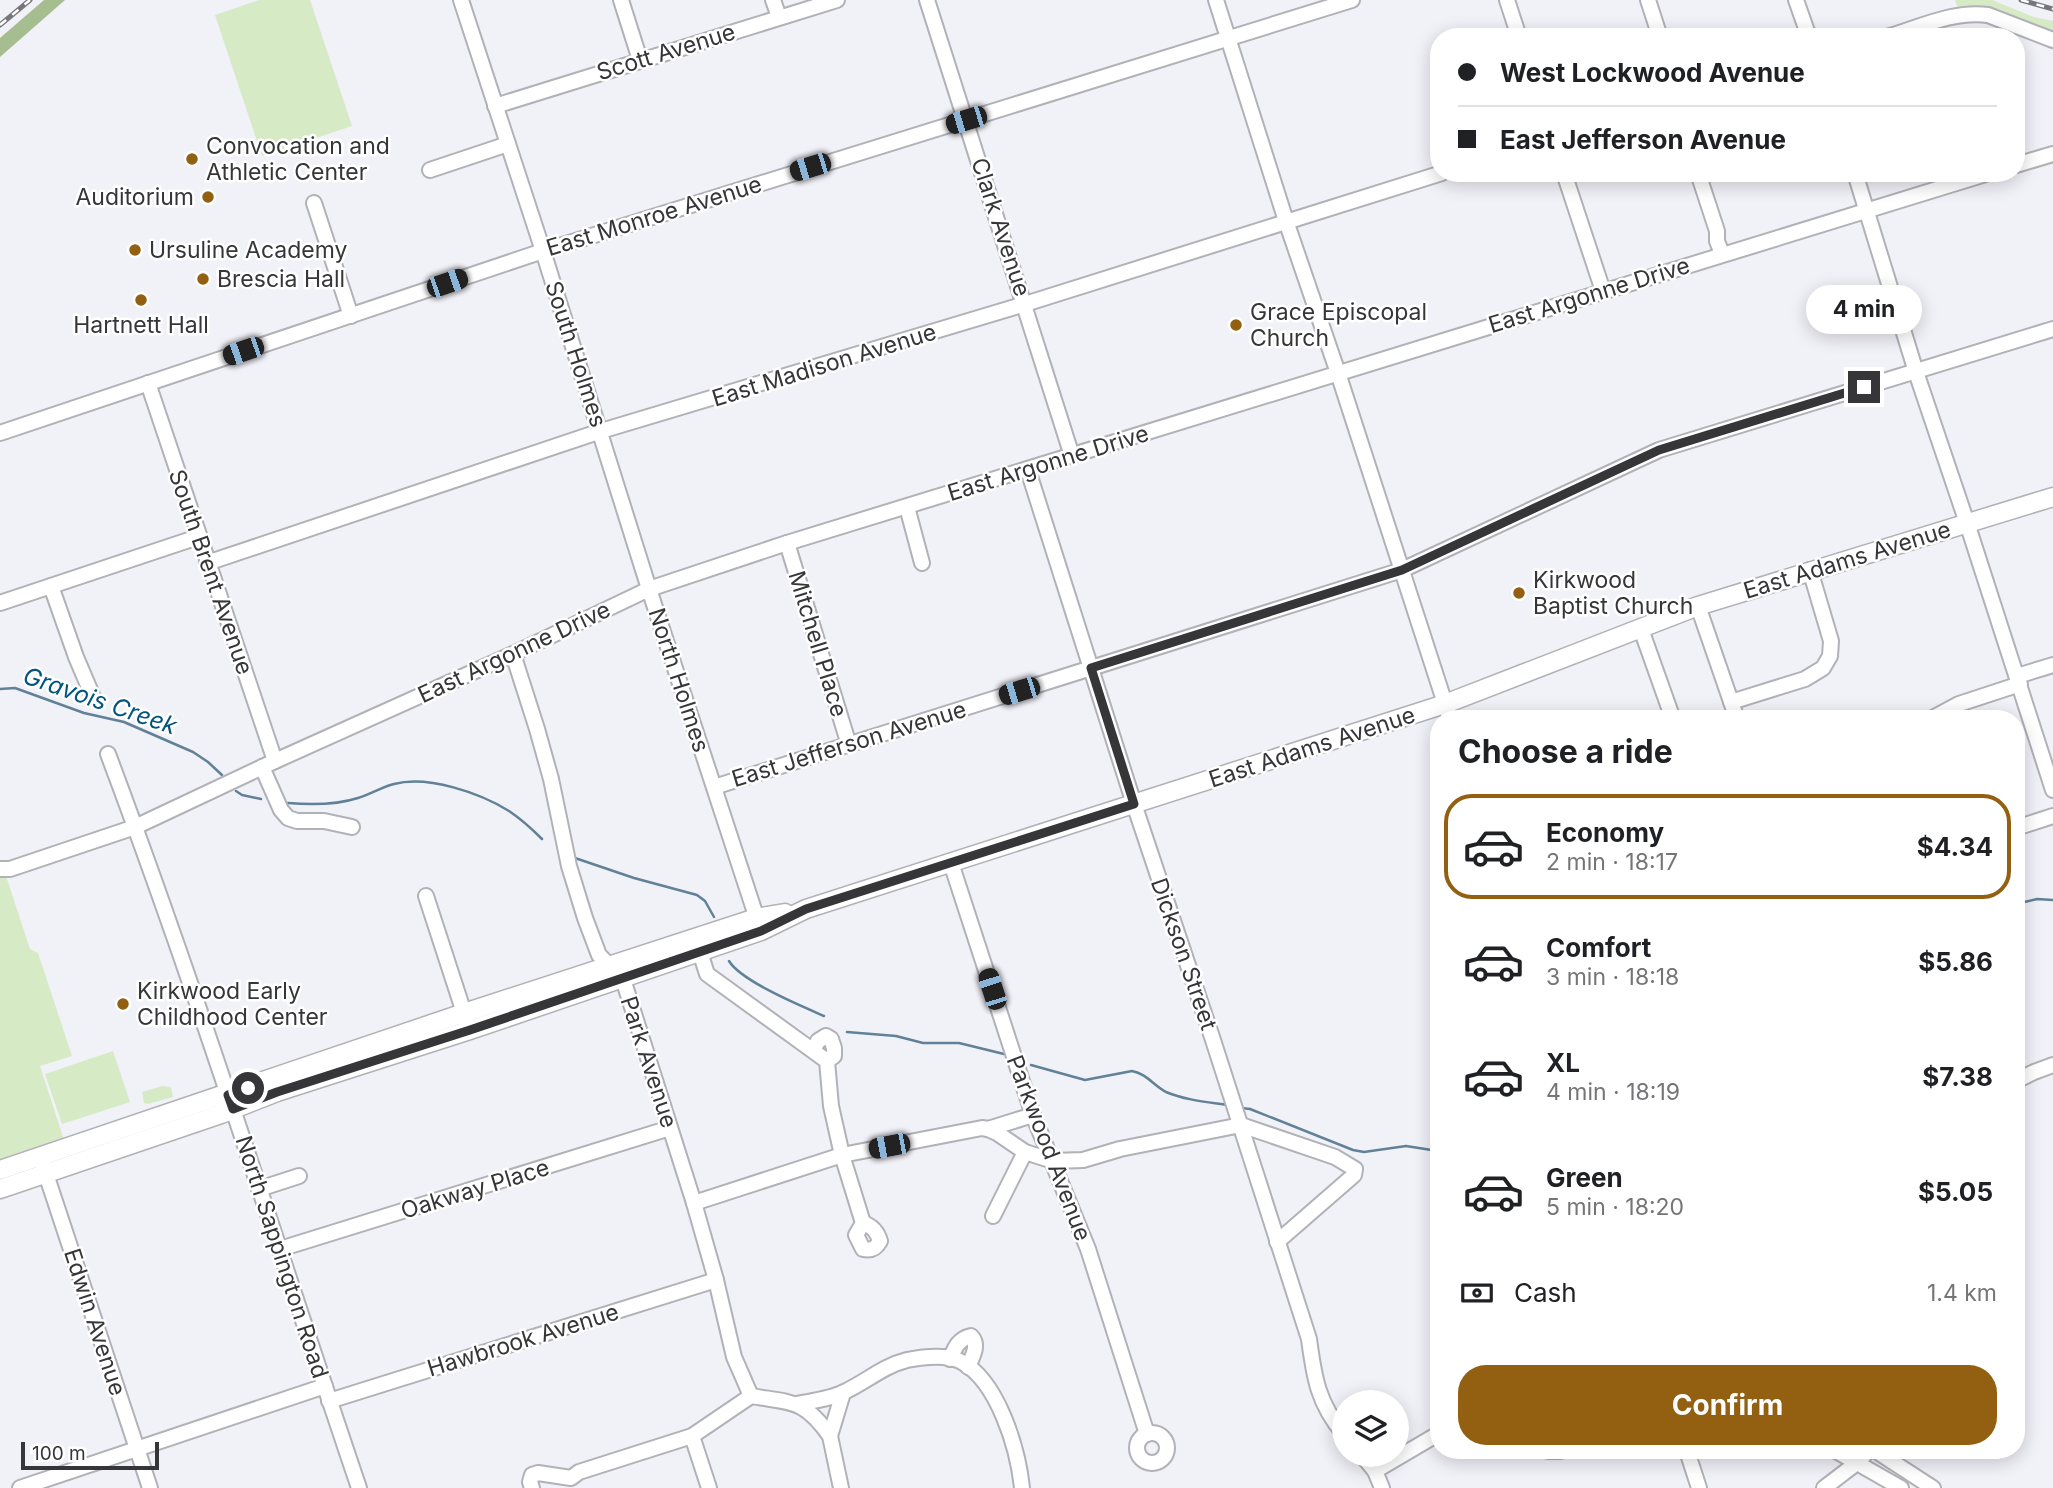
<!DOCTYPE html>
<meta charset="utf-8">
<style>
body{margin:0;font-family:Inter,sans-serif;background:#f6f6f6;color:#202124;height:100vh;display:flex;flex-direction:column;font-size:26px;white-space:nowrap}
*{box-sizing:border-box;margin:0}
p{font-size:23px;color:#757577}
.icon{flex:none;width:38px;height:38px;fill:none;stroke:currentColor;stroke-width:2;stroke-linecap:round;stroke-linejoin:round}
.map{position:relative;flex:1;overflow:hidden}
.sheet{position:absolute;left:1430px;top:710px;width:595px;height:749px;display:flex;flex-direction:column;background:#fff;border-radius:28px;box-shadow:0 4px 18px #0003}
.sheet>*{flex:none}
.banner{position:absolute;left:1430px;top:28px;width:595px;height:154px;border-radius:28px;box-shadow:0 4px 18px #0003;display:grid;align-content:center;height:154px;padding:0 28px;background:#fff}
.controls{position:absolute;left:1332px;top:1390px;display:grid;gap:14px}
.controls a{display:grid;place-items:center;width:77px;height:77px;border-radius:50%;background:#fff;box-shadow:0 4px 18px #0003;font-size:35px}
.scale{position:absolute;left:21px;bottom:18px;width:138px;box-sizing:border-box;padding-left:7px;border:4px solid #363639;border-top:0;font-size:19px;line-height:24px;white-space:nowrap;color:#363639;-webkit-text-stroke:5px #fff;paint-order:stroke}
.end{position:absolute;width:32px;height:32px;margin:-16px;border:9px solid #363639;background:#fff;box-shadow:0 0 0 4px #fff}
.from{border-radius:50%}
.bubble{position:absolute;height:49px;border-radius:24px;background:#fff;box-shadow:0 4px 18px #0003;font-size:23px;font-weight:700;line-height:49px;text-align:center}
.car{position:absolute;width:21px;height:42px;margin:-21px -10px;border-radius:9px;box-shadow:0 0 5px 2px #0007;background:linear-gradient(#222 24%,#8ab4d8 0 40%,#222 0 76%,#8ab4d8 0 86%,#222 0)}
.banner b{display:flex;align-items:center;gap:24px;height:66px;font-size:26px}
.banner b+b{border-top:2px solid #e0e0e0}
.banner i{width:18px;height:18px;background:#202124}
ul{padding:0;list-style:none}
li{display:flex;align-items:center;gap:21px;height:105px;margin:0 14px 10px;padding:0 14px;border:4px solid transparent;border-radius:28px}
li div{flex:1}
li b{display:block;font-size:26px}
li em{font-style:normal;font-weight:700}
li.active{border-color:#926010}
li>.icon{width:63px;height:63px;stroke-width:1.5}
h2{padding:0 28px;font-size:32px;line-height:84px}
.pay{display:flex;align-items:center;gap:18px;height:77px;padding:0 28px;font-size:26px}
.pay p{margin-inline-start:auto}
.action{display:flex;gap:14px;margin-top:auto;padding:14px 28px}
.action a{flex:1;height:80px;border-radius:28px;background:#926010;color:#fff;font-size:28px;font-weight:700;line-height:80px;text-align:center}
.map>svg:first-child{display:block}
.green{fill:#d6eac6}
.forest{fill:#a6bd90}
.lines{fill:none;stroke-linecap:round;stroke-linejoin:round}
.stream{stroke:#618198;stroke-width:2.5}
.minor-casing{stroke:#b1b1b8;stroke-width:18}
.major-casing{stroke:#b1b1b8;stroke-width:21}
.minor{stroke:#fff;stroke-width:14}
.major{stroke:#fff;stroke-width:18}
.rail-casing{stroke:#77777b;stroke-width:5}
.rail{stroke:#fff;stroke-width:2.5;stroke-dasharray:8;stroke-linecap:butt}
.route{stroke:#363639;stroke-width:9}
.poi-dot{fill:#926010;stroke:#fff;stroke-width:2.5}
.labels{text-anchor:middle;stroke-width:5;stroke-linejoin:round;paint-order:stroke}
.street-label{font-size:23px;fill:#363639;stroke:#fff}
.poi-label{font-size:23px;fill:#363639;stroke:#fff;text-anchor:start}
.water-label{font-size:24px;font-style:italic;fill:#01547e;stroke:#fff}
</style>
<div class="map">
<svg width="2053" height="1488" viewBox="0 0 2053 1488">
<rect width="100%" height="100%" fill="#f1f1f8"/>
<g class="green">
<polygon points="259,0 310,0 352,126 262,156 215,15"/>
<polygon points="1955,0 1992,0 2034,17 2053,21 2053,36 1958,9"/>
<polygon points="0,876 6,876 30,949 38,953 72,1056 40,1066 65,1143 0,1165"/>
<polygon points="113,1051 130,1102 62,1124 45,1074"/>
<polygon points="162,1086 171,1087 173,1097 148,1104 144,1103 142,1092"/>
</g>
<polygon class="forest" points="44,0 65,0 0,57 0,38"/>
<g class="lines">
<g class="stream">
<polyline points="0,689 15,688 84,713 124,722 193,752 208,762 222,775"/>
<polyline points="236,791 242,795 261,799"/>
<path d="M 288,803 C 311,805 336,805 358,798 C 371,794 382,787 394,784 C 428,775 480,793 509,811 C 521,819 532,829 542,839"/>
<polyline points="575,858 634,878 697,895 705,901 714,917"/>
<polyline points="2016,904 2037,899 2053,900"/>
<path d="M 729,961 C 741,981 801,1006 824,1016"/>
<polyline points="847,1032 896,1036 923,1043 959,1043 1004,1054"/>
<path d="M 1031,1065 L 1085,1080 L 1132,1071 C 1147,1074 1153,1085 1166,1092 C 1185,1100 1207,1102 1227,1105"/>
<polyline points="1241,1108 1250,1109 1353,1150 1364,1152 1406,1146 1438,1151"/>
</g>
<defs>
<g id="minor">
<polyline points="461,0 543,251 649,589 760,928"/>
<polyline points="621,0 640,60"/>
<polyline points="773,0 779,17"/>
<polyline points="927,0 1072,456"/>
<polyline points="1216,0 1286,221 1338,373 1450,719"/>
<polyline points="1507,0 1519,37"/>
<polyline points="1648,0 1660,37"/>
<polyline points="1796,0 1809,37"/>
<path d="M 1887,37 C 1918,28 1954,10 1988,15 L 2053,40"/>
<polyline points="495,106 837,0"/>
<polyline points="2016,165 2053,154"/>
<polyline points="430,170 508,144"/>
<polyline points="1564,173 1603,291"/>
<polyline points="1698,173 1717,231 1717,241 1722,254"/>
<polyline points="1855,173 1916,372 1967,523 2053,790"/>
<polyline points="314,203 351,316"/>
<polyline points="148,383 275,761"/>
<polyline points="0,433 543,251 1352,0"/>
<path d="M 1028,470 L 1134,804 L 1213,1040 L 1309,1339 C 1314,1377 1318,1404 1344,1434"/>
<polyline points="907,507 922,563"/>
<polyline points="787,543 849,745"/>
<polyline points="207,563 601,431 1025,304 1442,173"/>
<polyline points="51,586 76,657 93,697"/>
<polyline points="0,603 198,537"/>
<polyline points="1698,606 1737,719"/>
<polyline points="1641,629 1673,719"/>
<polyline points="513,654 537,729 551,779 569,866 585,918 599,955 623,979 694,1203 716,1280 734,1357 751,1396"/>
<polyline points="2017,676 2053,665"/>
<polyline points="1731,702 1805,679 1823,668 1830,656 1831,641 1810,570"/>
<polyline points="1931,719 1959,704 2020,684"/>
<path d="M 108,754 C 199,996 276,1243 359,1488"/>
<polyline points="262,767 281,810 288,818 297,821 324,821 352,827"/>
<polyline points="714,787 1402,570 1659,450 2053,329"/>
<polyline points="2016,828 2053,816"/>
<polyline points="951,863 1033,1115 1088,1249 1147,1434"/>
<polyline points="0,869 10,869 135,827 275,761 513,654 649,589 787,543 1989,173"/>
<polyline points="426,896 467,1022"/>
<path d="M 700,952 L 707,974 L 827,1061 L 831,1106 L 842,1155 L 863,1223 L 856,1235 L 863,1249 C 872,1251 876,1248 880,1241 C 877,1231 872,1226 863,1223"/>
<polyline points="813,1050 818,1041 826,1036 831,1039 834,1048 834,1056 827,1061"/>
<polyline points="2016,1081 2034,1072 2053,1065"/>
<polyline points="988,1129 1033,1115"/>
<polyline points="43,1165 150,1488"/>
<polyline points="259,1189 299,1176"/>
<polyline points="694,1203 842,1155 982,1128 988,1129 997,1133 1025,1152 1053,1161 1083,1160 1120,1149 1241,1125 1335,1157 1355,1169 1354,1175 1277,1242"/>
<polyline points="993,1216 1025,1152"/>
<polyline points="280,1249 670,1128"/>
<path d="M 950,1359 C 955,1348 958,1339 971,1336 C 980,1345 972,1357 968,1367"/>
<path d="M 751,1396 C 792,1403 804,1399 830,1436"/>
<polyline points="329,1401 716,1280"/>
<path d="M 797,1404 C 812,1401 831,1399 844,1392 C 866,1382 883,1366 907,1360 C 922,1357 945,1354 960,1361 C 998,1380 1018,1449 1022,1488"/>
<circle cx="1152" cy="1448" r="15"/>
<polyline points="692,1436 709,1488"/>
<polyline points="1548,1451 1561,1451"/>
<polyline points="1687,1451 1699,1488"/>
<polyline points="1836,1451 1901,1488"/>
<polyline points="1876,1451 1933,1488"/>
<polyline points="1361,1454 1375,1471 1382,1488"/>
<polyline points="1375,1471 1438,1434"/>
<polyline points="20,1488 325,1386"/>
<polyline points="532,1488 530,1482 532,1475 538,1473 571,1478 579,1472 692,1436 751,1396"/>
<polyline points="841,1488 830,1436 843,1393"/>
<polyline points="1824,1488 1858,1462 1868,1451"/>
</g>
<g id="major">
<polyline points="0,1170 464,1013 756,918 785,913"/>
<polyline points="0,1189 221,1114 277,1092 470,1030 761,931 806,909 1445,704 1698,606 2053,497"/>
</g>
</defs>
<use href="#minor" class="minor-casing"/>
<use href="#major" class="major-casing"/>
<use href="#minor" class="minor"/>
<use href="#major" class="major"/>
<defs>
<g id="rail">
<polyline points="2021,0 2053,9"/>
<polyline points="0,25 30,0"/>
</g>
</defs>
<use href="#rail" class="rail-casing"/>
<use href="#rail" class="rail"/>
</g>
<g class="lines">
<polyline class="route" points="248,1088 228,1095 233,1109 277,1092 470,1030 761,931 806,909 1134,804 1091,668 1402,570 1659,450 1864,387"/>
</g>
<g class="poi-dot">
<circle cx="192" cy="159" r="7"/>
<circle cx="208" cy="197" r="7"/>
<circle cx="135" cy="250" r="7"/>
<circle cx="203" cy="279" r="7"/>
<circle cx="141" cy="300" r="7"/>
<circle cx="1236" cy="325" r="7"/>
<circle cx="1519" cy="593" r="7"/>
<circle cx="123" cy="1004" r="7"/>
</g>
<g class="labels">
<g class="street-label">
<text transform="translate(666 52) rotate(-17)" y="8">Scott Avenue</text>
<text transform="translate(654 216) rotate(-17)" y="8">East Monroe Avenue</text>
<text transform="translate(1001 227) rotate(72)" y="8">Clark Avenue</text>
<text transform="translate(1589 295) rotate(-17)" y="8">East Argonne Drive</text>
<text transform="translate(576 354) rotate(72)" y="8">South Holmes</text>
<text transform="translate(824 365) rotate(-17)" y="8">East Madison Avenue</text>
<text transform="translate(1048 463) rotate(-17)" y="8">East Argonne Drive</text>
<text transform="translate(1847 560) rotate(-17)" y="8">East Adams Avenue</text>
<text transform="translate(211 572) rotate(71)" y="8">South Brent Avenue</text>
<text transform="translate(818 644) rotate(73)" y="8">Mitchell Place</text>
<text transform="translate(514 652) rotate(-25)" y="8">East Argonne Drive</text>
<text transform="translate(679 680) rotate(72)" y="8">North Holmes</text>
<text transform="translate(849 744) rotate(-17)" y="8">East Jefferson Avenue</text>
<text transform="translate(1312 747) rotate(-18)" y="8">East Adams Avenue</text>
<text transform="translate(1184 954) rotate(71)" y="8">Dickson Street</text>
<text transform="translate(649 1062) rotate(72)" y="8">Park Avenue</text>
<text transform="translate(1049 1148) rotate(69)" y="8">Parkwood Avenue</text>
<text transform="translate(475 1189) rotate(-17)" y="8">Oakway Place</text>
<text transform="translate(282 1257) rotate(72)" y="8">North Sappington Road</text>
<text transform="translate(95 1322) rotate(72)" y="8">Edwin Avenue</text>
<text transform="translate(523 1340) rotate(-17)" y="8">Hawbrook Avenue</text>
</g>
<g class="poi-label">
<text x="206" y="154">Convocation and<tspan x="206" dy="26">Athletic Center</tspan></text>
<text x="194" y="205" text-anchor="end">Auditorium</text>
<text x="149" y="258">Ursuline Academy</text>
<text x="217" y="287">Brescia Hall</text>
<text x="1250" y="320">Grace Episcopal<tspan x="1250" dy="26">Church</tspan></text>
<text x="141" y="333" text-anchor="middle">Hartnett Hall</text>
<text x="1533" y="588">Kirkwood<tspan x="1533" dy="26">Baptist Church</tspan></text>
<text x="137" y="999">Kirkwood Early<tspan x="137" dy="26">Childhood Center</tspan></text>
</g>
<g class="water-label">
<text transform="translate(100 701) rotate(19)" y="8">Gravois Creek</text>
</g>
</g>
</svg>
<div class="controls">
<a><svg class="icon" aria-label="layers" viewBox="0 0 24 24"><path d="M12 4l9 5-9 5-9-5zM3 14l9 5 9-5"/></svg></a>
</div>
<div class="scale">100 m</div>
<i class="end from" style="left:248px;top:1088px"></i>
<i class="end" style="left:1864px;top:387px"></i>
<div class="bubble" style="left:1806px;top:285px;width:116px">4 min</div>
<i class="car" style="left:966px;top:120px;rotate:253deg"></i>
<i class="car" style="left:810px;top:167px;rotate:253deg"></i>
<i class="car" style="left:447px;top:283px;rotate:71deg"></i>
<i class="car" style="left:243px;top:351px;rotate:251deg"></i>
<i class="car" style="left:1019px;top:691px;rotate:253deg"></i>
<i class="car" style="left:992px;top:989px;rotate:342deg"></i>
<i class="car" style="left:889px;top:1146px;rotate:259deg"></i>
<div class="banner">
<b><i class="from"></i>West Lockwood Avenue</b>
<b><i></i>East Jefferson Avenue</b>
</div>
<section class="sheet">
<h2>Choose a ride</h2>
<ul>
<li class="active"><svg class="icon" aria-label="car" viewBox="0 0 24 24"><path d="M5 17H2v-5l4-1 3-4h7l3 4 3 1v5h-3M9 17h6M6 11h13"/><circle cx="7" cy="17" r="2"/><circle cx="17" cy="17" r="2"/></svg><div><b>Economy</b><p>2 min · 18:17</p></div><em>$4.34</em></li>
<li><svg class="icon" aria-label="car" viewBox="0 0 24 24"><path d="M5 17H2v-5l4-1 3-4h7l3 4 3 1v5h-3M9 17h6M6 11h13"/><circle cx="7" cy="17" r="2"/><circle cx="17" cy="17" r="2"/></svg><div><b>Comfort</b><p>3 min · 18:18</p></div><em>$5.86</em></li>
<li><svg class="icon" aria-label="car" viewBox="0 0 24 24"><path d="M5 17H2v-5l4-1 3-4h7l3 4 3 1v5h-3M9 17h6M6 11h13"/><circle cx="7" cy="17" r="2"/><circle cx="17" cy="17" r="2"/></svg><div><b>XL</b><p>4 min · 18:19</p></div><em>$7.38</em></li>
<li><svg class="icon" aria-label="car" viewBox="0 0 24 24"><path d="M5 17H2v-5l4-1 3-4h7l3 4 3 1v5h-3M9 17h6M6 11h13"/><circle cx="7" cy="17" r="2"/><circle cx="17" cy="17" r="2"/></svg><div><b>Green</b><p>5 min · 18:20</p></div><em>$5.05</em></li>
</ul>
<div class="pay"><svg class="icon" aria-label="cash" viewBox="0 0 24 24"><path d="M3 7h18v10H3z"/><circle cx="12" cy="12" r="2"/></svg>Cash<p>1.4 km</p></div>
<div class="action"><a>Confirm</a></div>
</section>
</div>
